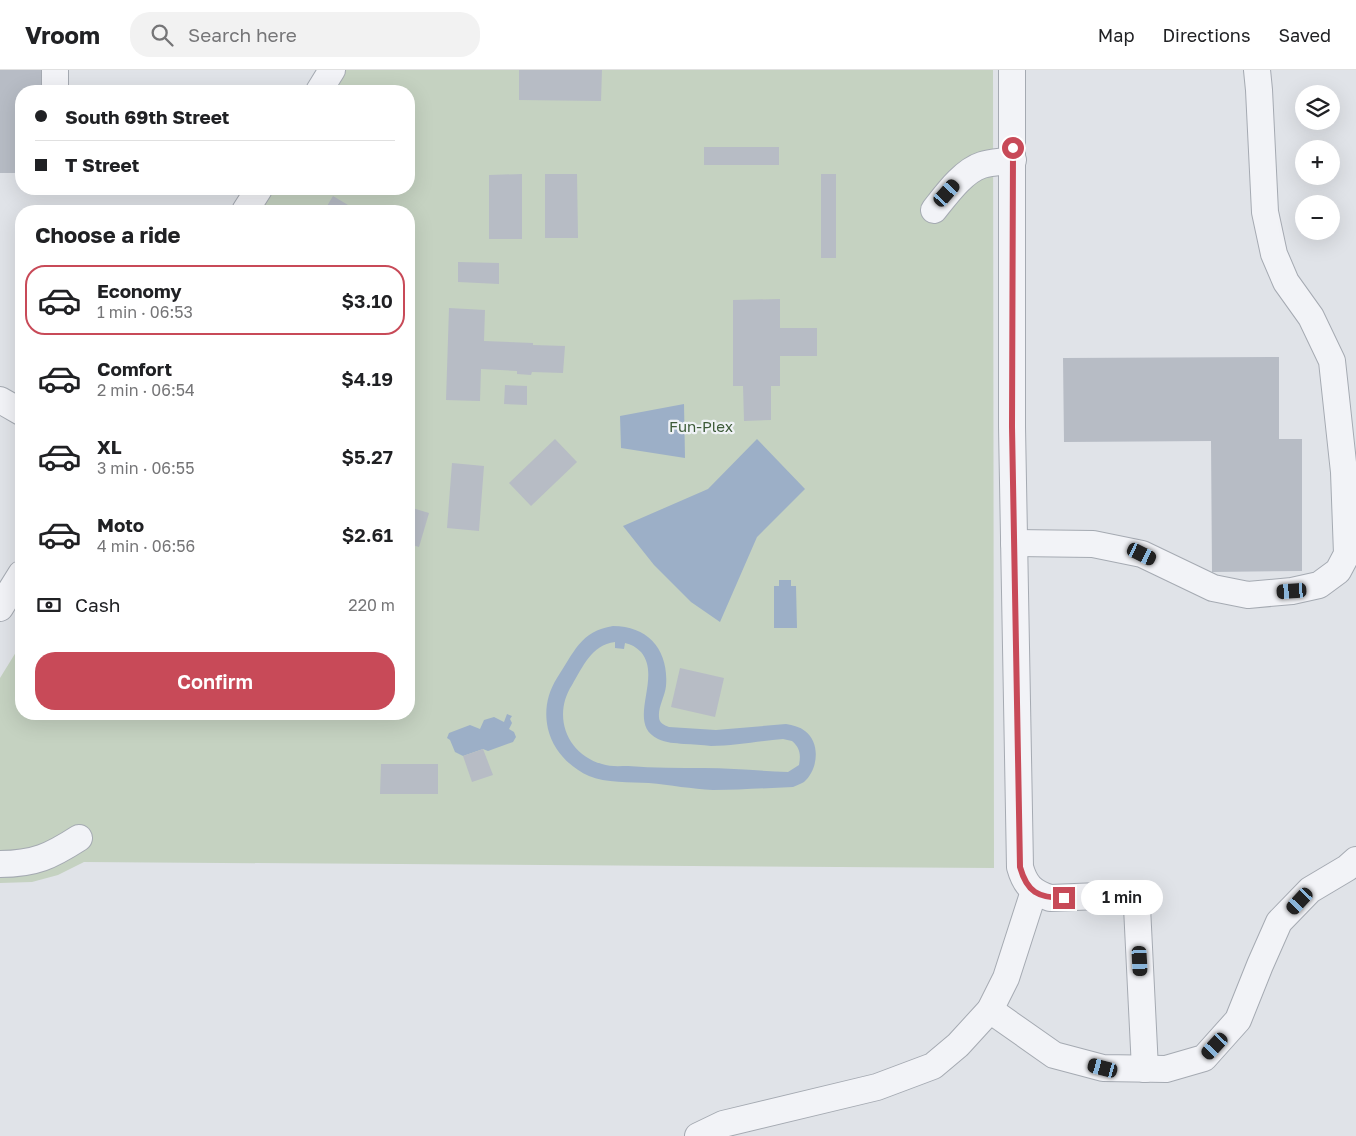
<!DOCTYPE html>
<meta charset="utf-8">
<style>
body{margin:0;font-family:"Golos Text",sans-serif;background:#f2f2f2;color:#202124;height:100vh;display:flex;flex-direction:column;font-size:19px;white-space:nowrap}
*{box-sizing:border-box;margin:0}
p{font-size:16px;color:#757577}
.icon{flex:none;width:28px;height:28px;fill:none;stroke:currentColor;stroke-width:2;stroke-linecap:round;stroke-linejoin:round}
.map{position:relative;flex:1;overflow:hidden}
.panel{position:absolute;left:15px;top:135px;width:400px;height:515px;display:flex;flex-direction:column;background:#fff;border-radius:20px;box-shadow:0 5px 20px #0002}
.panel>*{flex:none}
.hud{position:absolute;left:15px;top:15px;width:400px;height:110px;border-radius:20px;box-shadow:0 5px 20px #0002;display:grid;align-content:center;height:110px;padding:0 20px;background:#fff}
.fabs{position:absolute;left:1295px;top:15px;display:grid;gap:10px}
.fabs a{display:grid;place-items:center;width:45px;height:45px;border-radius:50%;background:#fff;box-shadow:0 5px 20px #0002;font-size:25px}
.end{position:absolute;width:22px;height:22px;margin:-11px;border:6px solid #c84a58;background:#fff;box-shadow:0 0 0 2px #fff}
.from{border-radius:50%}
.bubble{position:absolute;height:35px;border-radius:18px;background:#fff;box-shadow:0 5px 20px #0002;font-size:16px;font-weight:600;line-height:35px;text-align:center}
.car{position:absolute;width:15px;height:30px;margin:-15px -8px;border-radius:6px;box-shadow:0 0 4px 1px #0007;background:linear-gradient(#222 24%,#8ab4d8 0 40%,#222 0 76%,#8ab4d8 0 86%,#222 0)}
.hud b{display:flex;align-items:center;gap:18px;height:48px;font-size:19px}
.hud b+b{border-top:1px solid #e0e0e0}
.hud i{width:12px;height:12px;background:#202124}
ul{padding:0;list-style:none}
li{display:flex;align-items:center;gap:15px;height:70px;margin:0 10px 8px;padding:0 10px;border:2px solid transparent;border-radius:20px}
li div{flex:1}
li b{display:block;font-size:19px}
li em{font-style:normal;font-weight:600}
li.on{border-color:#c84a58}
li>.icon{width:45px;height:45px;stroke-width:1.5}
h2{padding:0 20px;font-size:22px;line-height:60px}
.pay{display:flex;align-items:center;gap:12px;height:55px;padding:0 20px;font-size:19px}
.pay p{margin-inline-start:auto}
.cta{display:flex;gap:10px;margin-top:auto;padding:10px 20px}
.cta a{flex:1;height:58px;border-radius:20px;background:#c84a58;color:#fff;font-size:20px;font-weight:600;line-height:58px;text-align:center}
header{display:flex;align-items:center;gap:30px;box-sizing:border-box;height:70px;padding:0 25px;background:#fff;border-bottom:1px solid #e0e0e0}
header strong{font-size:24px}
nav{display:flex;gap:28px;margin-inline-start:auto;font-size:18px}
.search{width:350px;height:45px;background:#f2f2f2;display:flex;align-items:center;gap:12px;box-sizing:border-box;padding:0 18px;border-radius:20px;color:#757577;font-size:19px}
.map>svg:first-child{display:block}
.green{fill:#c5d2c1}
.water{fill:#9cafc7;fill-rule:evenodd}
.building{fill:#b7bcc5}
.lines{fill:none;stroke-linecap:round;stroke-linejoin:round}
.minor-casing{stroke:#a5aab2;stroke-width:28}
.minor{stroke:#f2f3f7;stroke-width:26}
.route{stroke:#c84a58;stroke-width:6}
.labels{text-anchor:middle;stroke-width:4.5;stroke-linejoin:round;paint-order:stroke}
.park-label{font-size:15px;fill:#3c5a37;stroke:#eff2f6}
</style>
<header>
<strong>Vroom</strong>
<div class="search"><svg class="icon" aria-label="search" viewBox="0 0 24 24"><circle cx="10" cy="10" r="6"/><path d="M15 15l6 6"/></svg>Search here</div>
<nav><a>Map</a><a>Directions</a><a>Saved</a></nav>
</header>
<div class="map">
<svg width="1356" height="1066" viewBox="0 0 1356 1066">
<rect width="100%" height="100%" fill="#e0e3e8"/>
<polygon class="green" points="346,0 993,0 994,798 84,792 58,805 32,812 0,813 0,608 21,574 21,644 409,644 409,141 259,141 273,119 409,119 409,21 333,21"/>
<g class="water">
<polygon points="684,334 685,388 621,378 620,346"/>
<polygon points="757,369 805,419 757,467 720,552 691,532 654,495 623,456 708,419"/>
<polygon points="779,510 791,510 791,516 796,516 797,558 774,558 774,516 779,516"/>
<path d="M 613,556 C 649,556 669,581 666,616 C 665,626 658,637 659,647 C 659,653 664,655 669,657 L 716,660 L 786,654 C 793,655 800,657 805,661 C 821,673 818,700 804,712 C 801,714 797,715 793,717 C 766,718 740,720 713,720 C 692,719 670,715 649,713 C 631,712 605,713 589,706 C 569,697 553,680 548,659 C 544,641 547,624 557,608 C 574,583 580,561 613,556 ZM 615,572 L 615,578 L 624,579 L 625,573 C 631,574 636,577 641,582 C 663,608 625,653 658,669 C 666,673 675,673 684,674 C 693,674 702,675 711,676 C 734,676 760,671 783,669 L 792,671 C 800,678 801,684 799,695 L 788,702 C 760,701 732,698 704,698 C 679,698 654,698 628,696 C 620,696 610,697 602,694 C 567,684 552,646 572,615 C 583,597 591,575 615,572 Z"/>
<polygon points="507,644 512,646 510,649 512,653 509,659 514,662 516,667 513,672 488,681 483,679 463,686 455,682 450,670 447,668 449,663 470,655 480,659 484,650 494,647 504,652"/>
</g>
<g class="building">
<polygon points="0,0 46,0 46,21 21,21 21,103 0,103"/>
<polygon points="519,0 602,0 601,31 519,30"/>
<rect x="704" y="77" width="75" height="18"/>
<polygon points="522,104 522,169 489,169 489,105"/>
<polygon points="545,104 577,104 578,168 545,168"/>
<rect x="821" y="104" width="15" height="84"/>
<polygon points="333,126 358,141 324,141"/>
<polygon points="458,192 499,193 499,214 458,212"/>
<polygon points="780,229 780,258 817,258 817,286 780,286 780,316 771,316 771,350 744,351 743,316 733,316 733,230"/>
<polygon points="449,238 485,240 484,271 533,273 533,275 565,276 563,303 532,302 531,305 517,304 517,301 481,299 480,331 446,330"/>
<polygon points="1279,287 1279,369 1302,369 1302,501 1212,502 1211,371 1064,372 1063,288"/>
<polygon points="505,315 527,316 527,335 504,334"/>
<polygon points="555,369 577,392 531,436 509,413"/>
<polygon points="452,393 484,396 479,461 447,458"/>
<polygon points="409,437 429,443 419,477 409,474"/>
<polygon points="680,598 724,608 715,647 671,637"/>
<polygon points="483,679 493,705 472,712 463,686"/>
<polygon points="381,694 438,694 438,724 380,724"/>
</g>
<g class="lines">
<defs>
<g id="minor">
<path d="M 1012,0 L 1012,357 L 1020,797 C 1025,815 1032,822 1050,828 L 1124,825 L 1137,837 L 1145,999"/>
<polyline points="55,21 55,0"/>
<polyline points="319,21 332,0"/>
<path d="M 934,140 C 946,125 963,101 982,95 C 992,92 1003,92 1013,90"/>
<polyline points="245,141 259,119"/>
<polyline points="0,330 21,342"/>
<polyline points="1014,473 1093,474 1142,484 1213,518 1248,525 1292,521 1319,515 1338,501 1347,484 1344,402 1332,291 1311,247 1286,212 1274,184 1265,142 1259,20 1257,0"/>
<polyline points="0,538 21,504"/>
<path d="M 0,794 C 35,794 51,786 79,768"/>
<polyline points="990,940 1054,985 1103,998 1166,999 1204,988 1238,950 1260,895 1279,852 1310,820 1347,798 1356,790"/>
<polyline points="698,1066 723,1054 877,1017 933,996 958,975 990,940 1006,908 1034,821"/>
</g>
</defs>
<use href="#minor" class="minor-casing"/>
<use href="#minor" class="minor"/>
</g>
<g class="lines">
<path class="route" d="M 1013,78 L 1012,357 L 1020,797 C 1027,822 1038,828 1064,828"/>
</g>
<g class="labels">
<g class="park-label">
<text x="701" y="362">Fun-Plex</text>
</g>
</g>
</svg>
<div class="fabs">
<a><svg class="icon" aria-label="layers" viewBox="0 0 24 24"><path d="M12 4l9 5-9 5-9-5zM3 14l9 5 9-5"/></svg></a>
<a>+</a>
<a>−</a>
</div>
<i class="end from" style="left:1013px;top:78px"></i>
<i class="end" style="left:1064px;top:828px"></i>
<div class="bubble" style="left:1081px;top:810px;width:82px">1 min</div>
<i class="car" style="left:947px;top:123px;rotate:42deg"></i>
<i class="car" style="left:1142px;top:484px;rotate:116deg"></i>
<i class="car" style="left:1292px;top:521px;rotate:266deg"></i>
<i class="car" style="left:1300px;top:831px;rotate:223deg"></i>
<i class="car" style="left:1140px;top:891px;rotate:177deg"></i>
<i class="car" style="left:1215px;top:976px;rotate:223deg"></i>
<i class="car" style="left:1103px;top:998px;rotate:285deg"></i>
<div class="hud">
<b><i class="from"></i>South 69th Street</b>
<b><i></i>T Street</b>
</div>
<section class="panel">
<h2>Choose a ride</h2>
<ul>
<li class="on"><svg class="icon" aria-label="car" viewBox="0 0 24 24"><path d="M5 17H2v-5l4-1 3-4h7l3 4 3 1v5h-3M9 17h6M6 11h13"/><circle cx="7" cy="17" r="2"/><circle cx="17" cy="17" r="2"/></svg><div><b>Economy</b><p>1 min · 06:53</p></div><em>$3.10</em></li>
<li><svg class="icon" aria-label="car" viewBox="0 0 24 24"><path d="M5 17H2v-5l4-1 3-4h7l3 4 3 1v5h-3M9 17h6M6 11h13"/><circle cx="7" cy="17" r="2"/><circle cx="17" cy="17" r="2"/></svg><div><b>Comfort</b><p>2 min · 06:54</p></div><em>$4.19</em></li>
<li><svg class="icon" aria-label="car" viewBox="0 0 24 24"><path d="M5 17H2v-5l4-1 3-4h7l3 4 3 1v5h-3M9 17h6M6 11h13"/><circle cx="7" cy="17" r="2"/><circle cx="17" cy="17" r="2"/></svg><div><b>XL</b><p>3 min · 06:55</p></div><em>$5.27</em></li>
<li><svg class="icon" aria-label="car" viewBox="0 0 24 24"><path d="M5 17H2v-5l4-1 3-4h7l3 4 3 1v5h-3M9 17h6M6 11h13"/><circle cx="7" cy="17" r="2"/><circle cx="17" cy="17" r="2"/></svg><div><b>Moto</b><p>4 min · 06:56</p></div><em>$2.61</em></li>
</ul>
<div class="pay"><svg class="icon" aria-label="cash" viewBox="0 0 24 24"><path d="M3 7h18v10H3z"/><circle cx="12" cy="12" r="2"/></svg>Cash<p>220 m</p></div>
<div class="cta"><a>Confirm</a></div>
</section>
</div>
